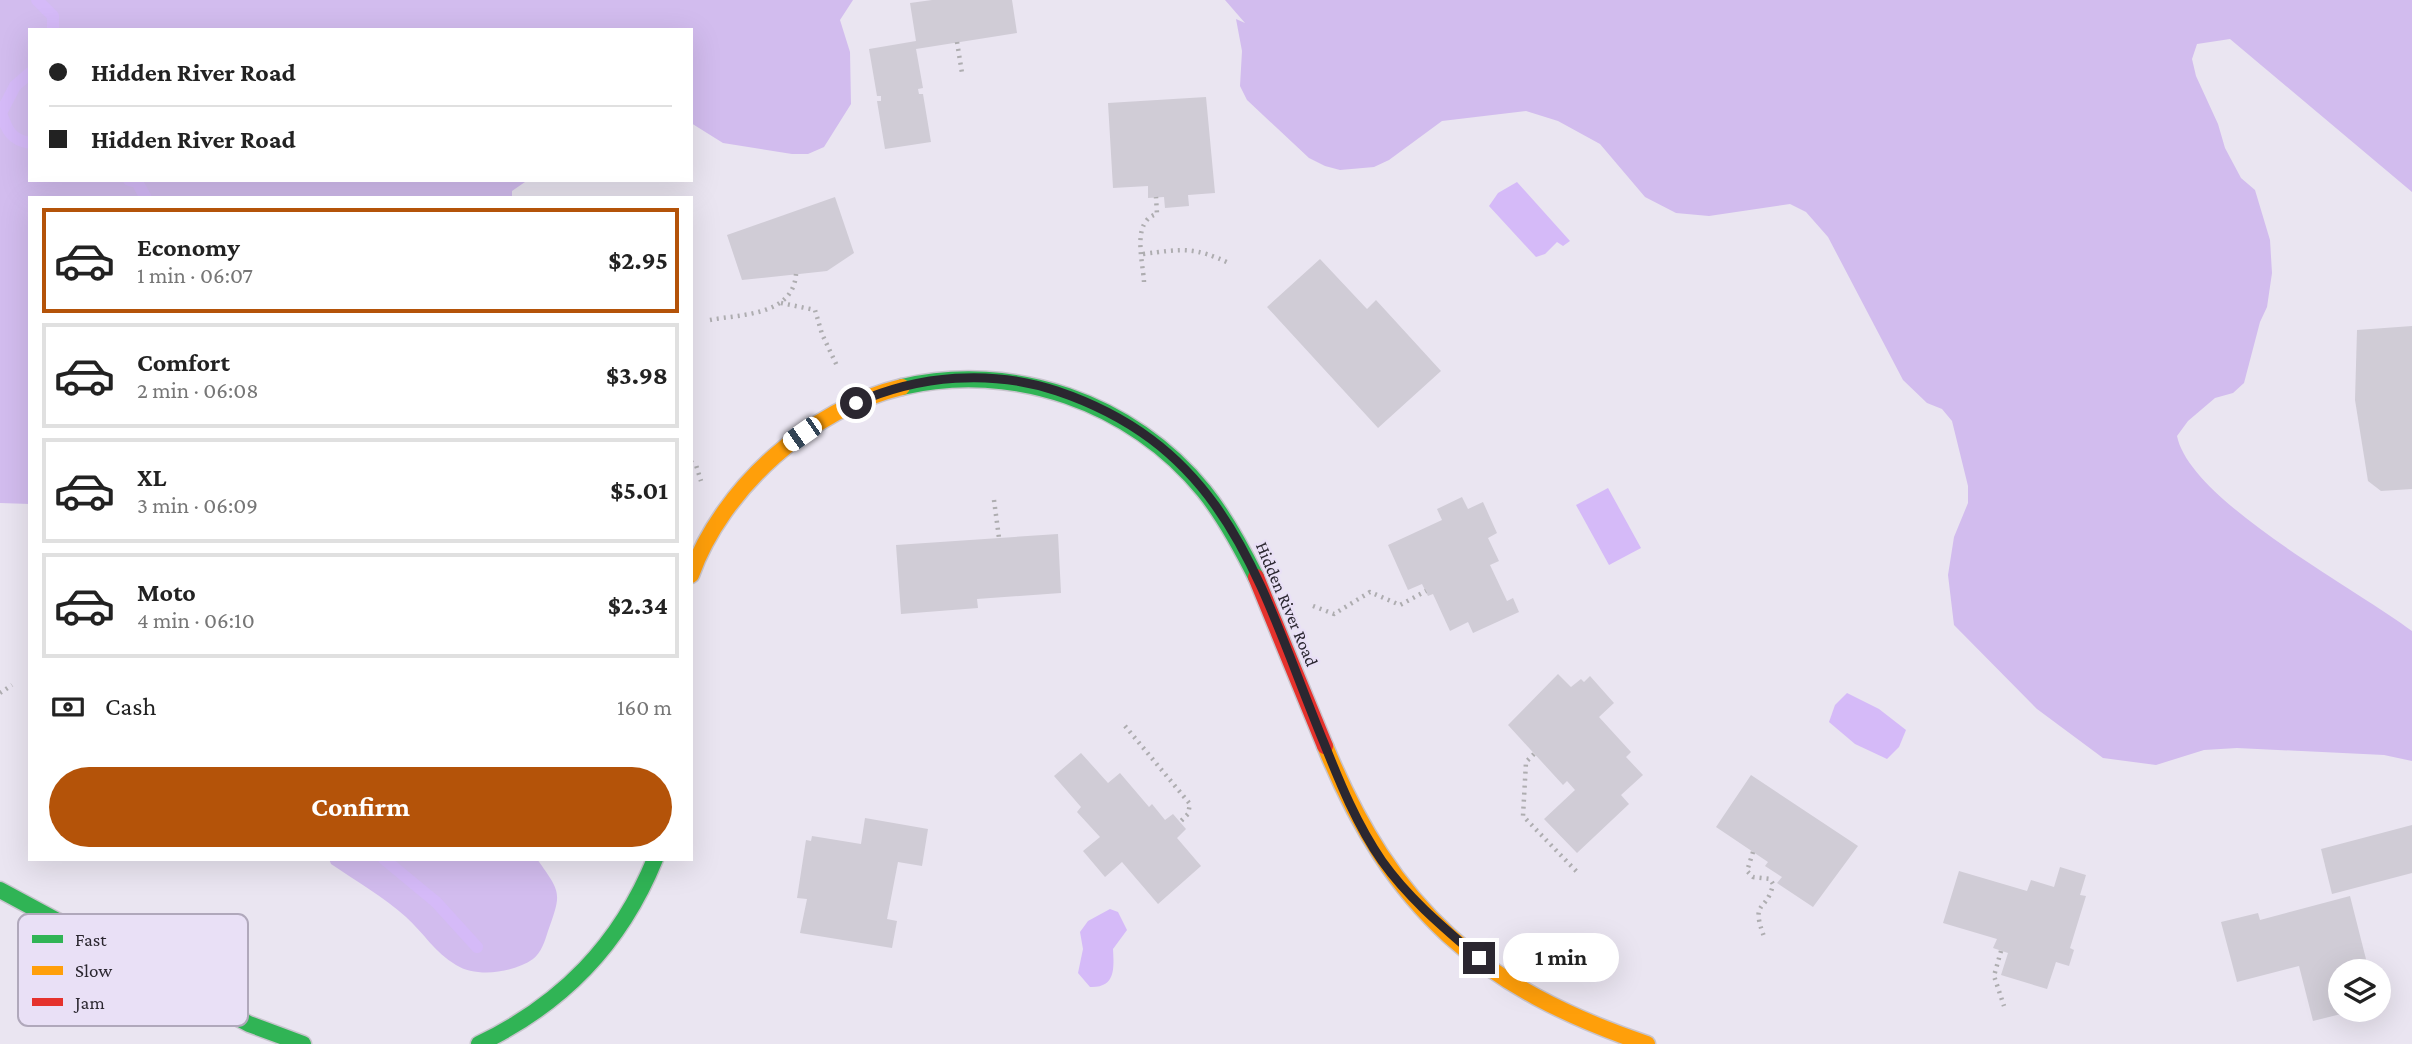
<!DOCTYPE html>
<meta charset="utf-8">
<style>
body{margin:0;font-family:"Crimson Pro",serif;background:#f2f2f2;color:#222;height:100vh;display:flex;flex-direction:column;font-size:26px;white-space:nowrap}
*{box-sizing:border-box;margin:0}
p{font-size:23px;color:#767676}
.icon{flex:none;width:38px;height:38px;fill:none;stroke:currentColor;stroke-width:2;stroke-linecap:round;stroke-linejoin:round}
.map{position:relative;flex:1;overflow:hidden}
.side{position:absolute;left:28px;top:196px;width:665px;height:665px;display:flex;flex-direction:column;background:#fff;border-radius:0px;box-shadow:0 7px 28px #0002}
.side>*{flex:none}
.top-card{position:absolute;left:28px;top:28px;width:665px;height:154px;border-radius:0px;box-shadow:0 7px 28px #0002;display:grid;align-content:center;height:154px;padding:0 21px;background:#fff}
.tools{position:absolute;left:2328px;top:959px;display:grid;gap:14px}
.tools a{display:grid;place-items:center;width:63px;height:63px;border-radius:50%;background:#fff;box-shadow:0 7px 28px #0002;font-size:35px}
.end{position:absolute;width:32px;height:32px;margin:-16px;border:9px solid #2b2730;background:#fff;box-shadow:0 0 0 4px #fff}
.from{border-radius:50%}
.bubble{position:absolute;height:49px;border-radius:24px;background:#fff;box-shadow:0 7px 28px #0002;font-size:23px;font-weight:700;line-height:49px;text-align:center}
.car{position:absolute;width:21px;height:42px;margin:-21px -10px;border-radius:9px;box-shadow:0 0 5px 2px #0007;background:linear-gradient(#fff 24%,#345 0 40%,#fff 0 76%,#345 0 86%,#fff 0)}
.top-card b{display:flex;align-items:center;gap:24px;height:66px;font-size:26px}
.top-card b+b{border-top:2px solid #e0e0e0}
.top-card i{width:18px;height:18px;background:#222}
ul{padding:12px 0 0;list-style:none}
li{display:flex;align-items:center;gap:21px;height:105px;margin:0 14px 10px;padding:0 7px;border:4px solid #e0e0e0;border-radius:0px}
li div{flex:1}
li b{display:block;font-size:26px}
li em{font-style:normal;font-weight:700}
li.active{border-color:#b45309}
li>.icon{width:63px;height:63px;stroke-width:1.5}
.pay{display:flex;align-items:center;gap:18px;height:77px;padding:0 21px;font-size:26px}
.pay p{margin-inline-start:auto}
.action{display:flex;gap:14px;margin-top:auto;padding:14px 21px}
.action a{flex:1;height:80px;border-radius:42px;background:#b45309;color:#fff;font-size:28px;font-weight:700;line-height:80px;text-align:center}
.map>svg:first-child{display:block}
.forest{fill:#d2bcee}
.water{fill:#d5baf8}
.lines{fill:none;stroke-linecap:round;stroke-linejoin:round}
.stream{stroke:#d5baf8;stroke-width:12}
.building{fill:#d0ccd6}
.fast-casing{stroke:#c8c4cd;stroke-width:19}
.slow-casing{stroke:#c8c4cd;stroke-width:19}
.jam-casing{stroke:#c8c4cd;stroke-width:19}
.path{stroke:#aeadb0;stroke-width:4.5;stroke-dasharray:2 5;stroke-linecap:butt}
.fast{stroke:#30b455;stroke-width:16}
.slow{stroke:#ff9f0a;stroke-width:16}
.jam{stroke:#e5322d;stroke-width:16}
.route{stroke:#2b2730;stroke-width:9}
.labels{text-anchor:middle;stroke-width:5;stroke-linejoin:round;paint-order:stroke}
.street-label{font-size:18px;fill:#2b2730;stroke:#e9e0f6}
.key{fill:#e9e0f6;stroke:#b0a8bb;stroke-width:2}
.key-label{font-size:19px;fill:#2b2730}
</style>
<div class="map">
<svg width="2412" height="1044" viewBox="0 0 2412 1044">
<rect width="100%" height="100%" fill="#eae5f1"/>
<g class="forest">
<polygon points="0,0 853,0 840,20 850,52 851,104 824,147 808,154 792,154 723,143 691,123 691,30 30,30 30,180 541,180 525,182 512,191 512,198 30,198 30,504 0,503"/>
<path d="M 1225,0 L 2412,0 L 2412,192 L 2230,39 L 2197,44 L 2192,59 L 2196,76 L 2218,124 L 2225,148 L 2241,178 L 2255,190 L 2270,240 L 2272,273 L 2267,307 L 2260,322 L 2244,383 L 2233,393 L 2215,398 L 2188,421 L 2177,436 C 2190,501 2356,589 2412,631 L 2412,761 L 2384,755 L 2237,748 L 2204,750 L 2156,765 L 2103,758 L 2037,709 L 1954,625 L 1948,575 L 1954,537 L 1968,503 L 1968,486 L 1952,421 L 1942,409 L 1927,403 L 1903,380 L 1828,237 L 1806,212 L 1790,204 L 1709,216 L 1676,213 L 1645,197 L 1600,144 L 1558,121 L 1526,111 L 1442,121 L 1389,160 L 1374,167 L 1340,170 L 1325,166 L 1309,158 L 1247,100 L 1240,86 L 1242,51 L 1236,19 L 1245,23 Z"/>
<path d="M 329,859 L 537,859 C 561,893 562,892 548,931 C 545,941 541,953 533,959 C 513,973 477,978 456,965 C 435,953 423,932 406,917 C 384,897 356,881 331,864 Z"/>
</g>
<g class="water">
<polygon points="1517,182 1570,241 1563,246 1557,242 1545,254 1536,257 1489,206 1498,193"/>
<polygon points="1608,488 1641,548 1609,565 1576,505"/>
<polygon points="1847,693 1879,709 1906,730 1899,747 1887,759 1855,744 1829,722 1835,705"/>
<path d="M 1110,909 L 1118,912 L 1127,930 L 1113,949 C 1114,968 1116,988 1090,987 L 1078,973 L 1083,949 L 1080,932 L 1088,921 Z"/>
</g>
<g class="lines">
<g class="stream">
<polyline points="37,0 53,16 53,30"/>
<path d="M 30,73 L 15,86 L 1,113 C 7,130 11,140 30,143"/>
<polyline points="129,180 137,182 146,198"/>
<polyline points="384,859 436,902 477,947"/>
</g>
</g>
<g class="building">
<polygon points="932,0 1012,0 1017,33 916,49 923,88 918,89 919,94 923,94 931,142 885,149 877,101 881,101 881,96 877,96 869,49 916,41 910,3"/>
<polygon points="1206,97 1215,193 1188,195 1189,206 1165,208 1164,197 1148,198 1148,186 1113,188 1108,103"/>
<polygon points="835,197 854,253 827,271 742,280 727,235"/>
<polygon points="1320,259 1367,309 1376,300 1441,371 1378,428 1267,307"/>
<polygon points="2412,326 2412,489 2381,491 2368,481 2355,400 2357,330"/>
<polygon points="1462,497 1468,509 1483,502 1497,533 1488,538 1499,561 1490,565 1507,601 1513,598 1519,612 1473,633 1468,622 1450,631 1433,594 1428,596 1422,584 1408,590 1388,545 1442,520 1437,509"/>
<polygon points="1058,534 1061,593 977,599 978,608 901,614 896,545"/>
<polygon points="1558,674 1571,687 1581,679 1584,682 1590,676 1614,703 1599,717 1631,752 1626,757 1643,775 1621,795 1629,804 1577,853 1544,819 1575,790 1567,781 1563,785 1508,725"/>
<polygon points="1081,753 1108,783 1120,773 1149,807 1152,804 1165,820 1173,814 1186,829 1177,838 1201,866 1158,904 1122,862 1105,877 1083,851 1100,837 1077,812 1081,807 1054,776"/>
<polygon points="1751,775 1858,846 1813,907 1777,883 1782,877 1765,866 1768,862 1716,827"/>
<polygon points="865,818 928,829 922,866 898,862 887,919 897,921 892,948 800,933 807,899 797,898 806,840 811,841 812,836 861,844"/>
<polygon points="2412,825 2412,873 2332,894 2321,849"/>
<polygon points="2060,867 2086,875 2080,895 2086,896 2070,948 2074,950 2069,966 2056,962 2047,989 2001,975 2008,953 1993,948 1997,939 1943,923 1959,871 2027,891 2031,880 2054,887"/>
<polygon points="2350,896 2369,971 2340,971 2340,1010 2353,1011 2313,1021 2299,966 2237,982 2221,922 2258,913 2260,920"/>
</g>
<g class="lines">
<defs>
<g id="fast">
<path d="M 902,387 C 1012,361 1132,402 1204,491 C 1225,517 1241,547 1256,577"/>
<polyline points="0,890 249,1024 303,1044"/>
<path d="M 479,1044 C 562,1004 620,945 655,859"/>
</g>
<g id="slow">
<path d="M 691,575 C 722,488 812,408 902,387"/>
<path d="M 1325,746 C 1392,910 1481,988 1647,1044"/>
</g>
<polyline id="jam" points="1256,577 1325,746"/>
</defs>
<use href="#fast" class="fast-casing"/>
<use href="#slow" class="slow-casing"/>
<use href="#jam" class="jam-casing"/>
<g class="path">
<polyline points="957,42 962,73"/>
<path d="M 1143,254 C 1183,249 1193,246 1231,264"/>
<path d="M 1144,282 C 1143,261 1131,221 1157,214 L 1156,197"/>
<polyline points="781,303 815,310 822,334 838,368"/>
<path d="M 710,320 C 741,314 793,316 796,274"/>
<polyline points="691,462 696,465 701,481"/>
<polyline points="994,500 999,538"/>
<polyline points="1313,606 1334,614 1370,592 1400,605 1426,591"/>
<polyline points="0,693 12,685"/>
<polyline points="1125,726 1190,804 1188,814 1180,822"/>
<polyline points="1534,754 1526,762 1523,816 1578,873"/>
<path d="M 1753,852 L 1747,871 L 1753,877 L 1770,879 L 1773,884 C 1767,914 1749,898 1765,939"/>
<polyline points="2001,951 1994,976 2004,1006"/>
</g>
<use href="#fast" class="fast"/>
<use href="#slow" class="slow"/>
<use href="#jam" class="jam"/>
</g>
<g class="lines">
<path class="route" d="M 856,403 C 919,375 991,369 1057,391 C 1232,450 1260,588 1324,743 C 1340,783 1357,825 1382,861 C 1409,899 1444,928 1479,958"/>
</g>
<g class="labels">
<g class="street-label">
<text transform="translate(1287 604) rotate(67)" y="6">Hidden River Road</text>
</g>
</g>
<rect x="18" y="914" width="230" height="112" rx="10" class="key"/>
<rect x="32" y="935" width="31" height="8" fill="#30b455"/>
<rect x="32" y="966" width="31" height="9" fill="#ff9f0a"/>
<rect x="32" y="998" width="31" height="8" fill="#e5322d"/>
<g class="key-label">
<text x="75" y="946">Fast</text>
<text x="75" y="977">Slow</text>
<text x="75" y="1009">Jam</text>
</g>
</svg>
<div class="tools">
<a><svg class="icon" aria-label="layers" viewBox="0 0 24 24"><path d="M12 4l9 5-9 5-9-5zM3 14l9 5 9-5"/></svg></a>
</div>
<i class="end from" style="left:856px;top:403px"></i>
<i class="end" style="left:1479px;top:958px"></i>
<div class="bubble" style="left:1503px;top:933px;width:116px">1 min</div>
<i class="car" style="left:802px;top:434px;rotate:235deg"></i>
<div class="top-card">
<b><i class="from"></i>Hidden River Road</b>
<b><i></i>Hidden River Road</b>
</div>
<section class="side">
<ul>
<li class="active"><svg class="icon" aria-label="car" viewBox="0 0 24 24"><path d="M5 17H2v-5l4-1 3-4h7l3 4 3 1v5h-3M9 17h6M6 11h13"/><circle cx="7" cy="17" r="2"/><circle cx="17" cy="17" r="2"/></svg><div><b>Economy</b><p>1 min · 06:07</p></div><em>$2.95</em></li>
<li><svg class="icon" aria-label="car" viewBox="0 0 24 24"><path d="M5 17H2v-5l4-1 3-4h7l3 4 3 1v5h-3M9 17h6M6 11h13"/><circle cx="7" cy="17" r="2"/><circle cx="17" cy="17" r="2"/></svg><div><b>Comfort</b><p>2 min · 06:08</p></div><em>$3.98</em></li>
<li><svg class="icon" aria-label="car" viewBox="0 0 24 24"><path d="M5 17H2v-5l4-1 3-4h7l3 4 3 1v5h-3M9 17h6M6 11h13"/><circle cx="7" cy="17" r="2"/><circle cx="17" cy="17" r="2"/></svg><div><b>XL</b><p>3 min · 06:09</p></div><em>$5.01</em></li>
<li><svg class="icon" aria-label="car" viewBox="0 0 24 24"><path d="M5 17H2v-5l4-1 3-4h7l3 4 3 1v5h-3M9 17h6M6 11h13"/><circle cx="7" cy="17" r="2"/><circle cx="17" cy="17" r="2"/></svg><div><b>Moto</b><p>4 min · 06:10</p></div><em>$2.34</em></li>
</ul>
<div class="pay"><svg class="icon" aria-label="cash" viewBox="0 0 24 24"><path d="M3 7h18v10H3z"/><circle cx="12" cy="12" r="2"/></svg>Cash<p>160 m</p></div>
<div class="action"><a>Confirm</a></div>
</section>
</div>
